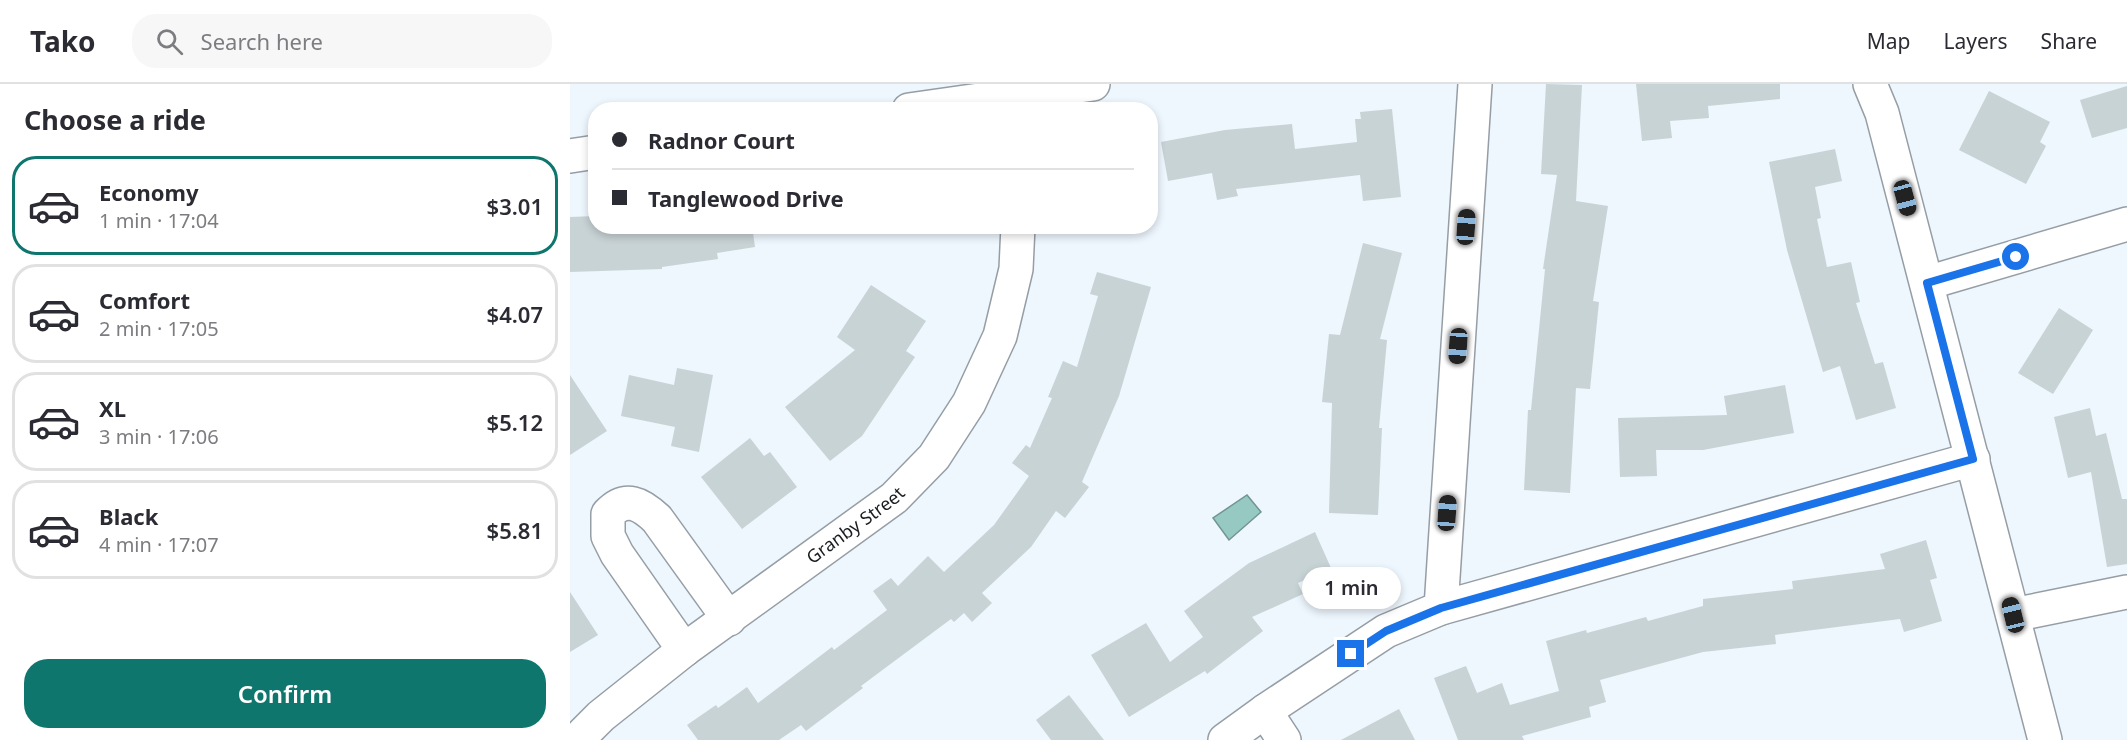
<!DOCTYPE html>
<meta charset="utf-8">
<style>
body{margin:0;font-family:"Noto Sans",sans-serif;background:#f7f7f7;color:#2b2b33;height:100vh;display:flex;flex-direction:column;font-size:22px;white-space:nowrap}
*{box-sizing:border-box;margin:0}
p{font-size:20px;color:#7c7c81}
.icon{flex:none;width:33px;height:33px;fill:none;stroke:currentColor;stroke-width:2;stroke-linecap:round;stroke-linejoin:round}
.map{position:relative;flex:1;overflow:hidden}
.panel{display:flex;flex-direction:column;background:#fff;width:570px}
.panel>*{flex:none}
.hud{position:absolute;left:18px;top:18px;width:570px;height:132px;border-radius:24px;box-shadow:0 3px 9px #0003;display:grid;align-content:center;height:132px;padding:0 24px;background:#fff}
.end{position:absolute;width:27px;height:27px;margin:-14px;border:8px solid #1a73e8;background:#fff;box-shadow:0 0 0 3px #fff}
.from{border-radius:50%}
.bubble{position:absolute;height:42px;border-radius:21px;background:#fff;box-shadow:0 3px 9px #0003;font-size:20px;font-weight:600;line-height:42px;text-align:center}
.car{position:absolute;width:18px;height:36px;margin:-18px -9px;border-radius:8px;box-shadow:0 0 4px 2px #0007;background:linear-gradient(#222 24%,#8ab4d8 0 40%,#222 0 76%,#8ab4d8 0 86%,#222 0)}
.hud b{display:flex;align-items:center;gap:21px;height:57px;font-size:22px}
.hud b+b{border-top:2px solid #e1e1e2}
.hud i{width:15px;height:15px;background:#2b2b33}
ul{padding:0;list-style:none}
li{display:flex;align-items:center;gap:18px;height:99px;margin:0 12px 9px;padding:0 12px;border:3px solid #e1e1e2;border-radius:24px}
li div{flex:1}
li b{display:block;font-size:22px}
li em{font-style:normal;font-weight:600}
li.selected{border-color:#0f766e}
li>.icon{width:54px;height:54px;stroke-width:1.5}
h2{padding:0 24px;font-size:27px;line-height:72px}
.cta{display:flex;gap:12px;margin-top:auto;padding:12px 24px}
.cta a{flex:1;height:69px;border-radius:24px;background:#0f766e;color:#fff;font-size:24px;font-weight:600;line-height:69px;text-align:center}
header{display:flex;align-items:center;gap:36px;box-sizing:border-box;height:84px;padding:0 30px;background:#fff;border-bottom:2px solid #e1e1e2}
header strong{font-size:28px}
nav{display:flex;gap:33px;margin-inline-start:auto;font-size:21px}
.search{width:420px;height:54px;background:#f7f7f7;display:flex;align-items:center;gap:15px;box-sizing:border-box;padding:0 21px;border-radius:24px;color:#7c7c81;font-size:22px}
main{display:flex;flex:1;min-height:0}
.map>svg:first-child{display:block}
.water{fill:#96c9c2;stroke:#719591;stroke-width:1.5}
.building{fill:#c8d3d6}
.lines{fill:none;stroke-linecap:round;stroke-linejoin:round}
.minor-casing{stroke:#969ea5;stroke-width:36}
.minor{stroke:#fff;stroke-width:33}
.route{stroke:#1a73e8;stroke-width:8}
.labels{text-anchor:middle;stroke-width:4.5;stroke-linejoin:round;paint-order:stroke}
.street-label{font-size:18px;fill:#1a1d20;stroke:#fff}
</style>
<header>
<strong>Tako</strong>
<div class="search"><svg class="icon" aria-label="search" viewBox="0 0 24 24"><circle cx="10" cy="10" r="6"/><path d="M15 15l6 6"/></svg>Search here</div>
<nav><a>Map</a><a>Layers</a><a>Share</a></nav>
</header>
<main>
<section class="panel">
<h2>Choose a ride</h2>
<ul>
<li class="selected"><svg class="icon" aria-label="car" viewBox="0 0 24 24"><path d="M5 17H2v-5l4-1 3-4h7l3 4 3 1v5h-3M9 17h6M6 11h13"/><circle cx="7" cy="17" r="2"/><circle cx="17" cy="17" r="2"/></svg><div><b>Economy</b><p>1 min · 17:04</p></div><em>$3.01</em></li>
<li><svg class="icon" aria-label="car" viewBox="0 0 24 24"><path d="M5 17H2v-5l4-1 3-4h7l3 4 3 1v5h-3M9 17h6M6 11h13"/><circle cx="7" cy="17" r="2"/><circle cx="17" cy="17" r="2"/></svg><div><b>Comfort</b><p>2 min · 17:05</p></div><em>$4.07</em></li>
<li><svg class="icon" aria-label="car" viewBox="0 0 24 24"><path d="M5 17H2v-5l4-1 3-4h7l3 4 3 1v5h-3M9 17h6M6 11h13"/><circle cx="7" cy="17" r="2"/><circle cx="17" cy="17" r="2"/></svg><div><b>XL</b><p>3 min · 17:06</p></div><em>$5.12</em></li>
<li><svg class="icon" aria-label="car" viewBox="0 0 24 24"><path d="M5 17H2v-5l4-1 3-4h7l3 4 3 1v5h-3M9 17h6M6 11h13"/><circle cx="7" cy="17" r="2"/><circle cx="17" cy="17" r="2"/></svg><div><b>Black</b><p>4 min · 17:07</p></div><em>$5.81</em></li>
</ul>
<div class="cta"><a>Confirm</a></div>
</section>
<div class="map">
<svg width="1557" height="656" viewBox="0 0 1557 656">
<rect width="100%" height="100%" fill="#eef6fe"/>
<polygon class="water" points="677,411 691,428 659,456 643,434"/>
<g class="building">
<polygon points="976,0 1012,1 1006,117 1038,122 1023,217 1029,218 1020,305 1006,304 1000,409 954,406 958,326 961,326 975,185 973,185 987,91 971,90"/>
<polygon points="1066,0 1210,0 1210,15 1138,22 1139,34 1100,37 1102,54 1072,57"/>
<polygon points="1557,2 1557,44 1522,54 1510,16"/>
<polygon points="1419,7 1480,38 1470,58 1476,62 1456,100 1389,66"/>
<polygon points="822,25 831,113 793,117 790,91 666,105 668,112 647,116 642,89 598,97 591,58 655,46 722,40 725,65 787,58 785,35 791,35 790,28"/>
<polygon points="1265,65 1272,97 1245,103 1251,134 1247,135 1257,183 1281,178 1290,218 1286,219 1305,280 1313,278 1326,324 1286,336 1270,282 1253,288 1217,166 1199,78"/>
<polygon points="26,132 26,142 182,142 185,163 147,169 148,175 92,183 92,185 0,188 0,133"/>
<polygon points="793,159 832,169 810,255 817,256 809,344 812,344 808,431 759,429 762,319 752,318 759,250 770,251"/>
<polygon points="527,188 581,203 549,312 512,398 519,403 495,434 486,427 461,463 412,509 422,519 402,538 394,529 384,538 381,535 291,602 293,604 236,647 231,641 209,656 128,656 117,641 146,621 148,624 177,603 188,619 262,563 264,566 317,526 303,507 321,494 328,502 358,472 374,488 424,441 459,392 442,379 456,361 460,364 482,314 478,313 493,277 507,283 528,212 520,210"/>
<polygon points="301,201 356,237 336,267 345,273 330,295 292,352 260,377 215,323 285,266 267,253"/>
<polygon points="1489,224 1523,246 1483,310 1448,289"/>
<polygon points="107,284 143,291 129,368 101,362 105,343 51,332 59,291 104,301"/>
<polygon points="0,291 37,347 0,371"/>
<polygon points="1215,301 1224,349 1133,366 1086,366 1087,392 1050,393 1048,334 1157,331 1154,312"/>
<polygon points="1520,324 1526,352 1536,349 1552,415 1557,415 1557,480 1537,483 1521,388 1498,394 1484,333"/>
<polygon points="180,354 194,372 200,368 227,403 172,445 131,393"/>
<polygon points="745,448 761,484 728,499 733,510 682,533 693,547 637,590 635,587 559,633 521,571 576,539 600,578 633,553 614,527 679,479"/>
<polygon points="1356,456 1367,494 1360,496 1372,537 1334,548 1330,535 1205,551 1206,560 1133,568 1030,596 1036,618 1019,623 1021,633 952,652 954,656 888,656 864,594 896,582 907,609 932,599 940,621 989,607 976,557 1016,546 1017,549 1076,533 1078,537 1133,522 1133,515 1223,505 1222,497 1315,485 1310,470"/>
<polygon points="0,508 28,551 0,568"/>
<polygon points="499,611 534,656 481,656 466,636"/>
<polygon points="829,625 845,656 771,656"/>
</g>
<g class="lines">
<defs>
<g id="minor">
<polyline points="1300,0 1312,29 1475,656"/>
<polyline points="339,26 523,0"/>
<polyline points="0,72 26,68"/>
<polyline points="1357,199 1557,140"/>
<polyline points="871,524 905,0"/>
<polyline points="1443,531 1557,508"/>
<path d="M 114,566 L 47,470 L 38,452 L 38,430 C 56,411 71,420 87,435 L 159,535"/>
<polyline points="695,627 714,656"/>
<path id="s1" d="M 7,656 L 31,632 L 114,566 L 324,414 L 364,373 L 399,319 L 430,252 L 446,185 L 448,142"/>
<polyline points="655,656 695,627 816,547 871,524 1403,375"/>
</g>
</defs>
<use href="#minor" class="minor-casing"/>
<use href="#minor" class="minor"/>
</g>
<g class="lines">
<polyline class="route" points="781,570 816,547 871,524 1403,375 1357,199 1446,173"/>
</g>
<g class="labels">
<g class="street-label">
<text dy="6" stroke="none"><textPath href="#s1" startOffset="352">Granby Street</textPath></text>
</g>
</g>
</svg>
<i class="end from" style="left:1446px;top:173px"></i>
<i class="end" style="left:781px;top:570px"></i>
<div class="bubble" style="left:732px;top:483px;width:99px">1 min</div>
<i class="car" style="left:1335px;top:114px;rotate:165deg"></i>
<i class="car" style="left:896px;top:143px;rotate:4deg"></i>
<i class="car" style="left:888px;top:262px;rotate:184deg"></i>
<i class="car" style="left:877px;top:429px;rotate:4deg"></i>
<i class="car" style="left:1443px;top:531px;rotate:346deg"></i>
<div class="hud">
<b><i class="from"></i>Radnor Court</b>
<b><i></i>Tanglewood Drive</b>
</div>
</div>
</main>
